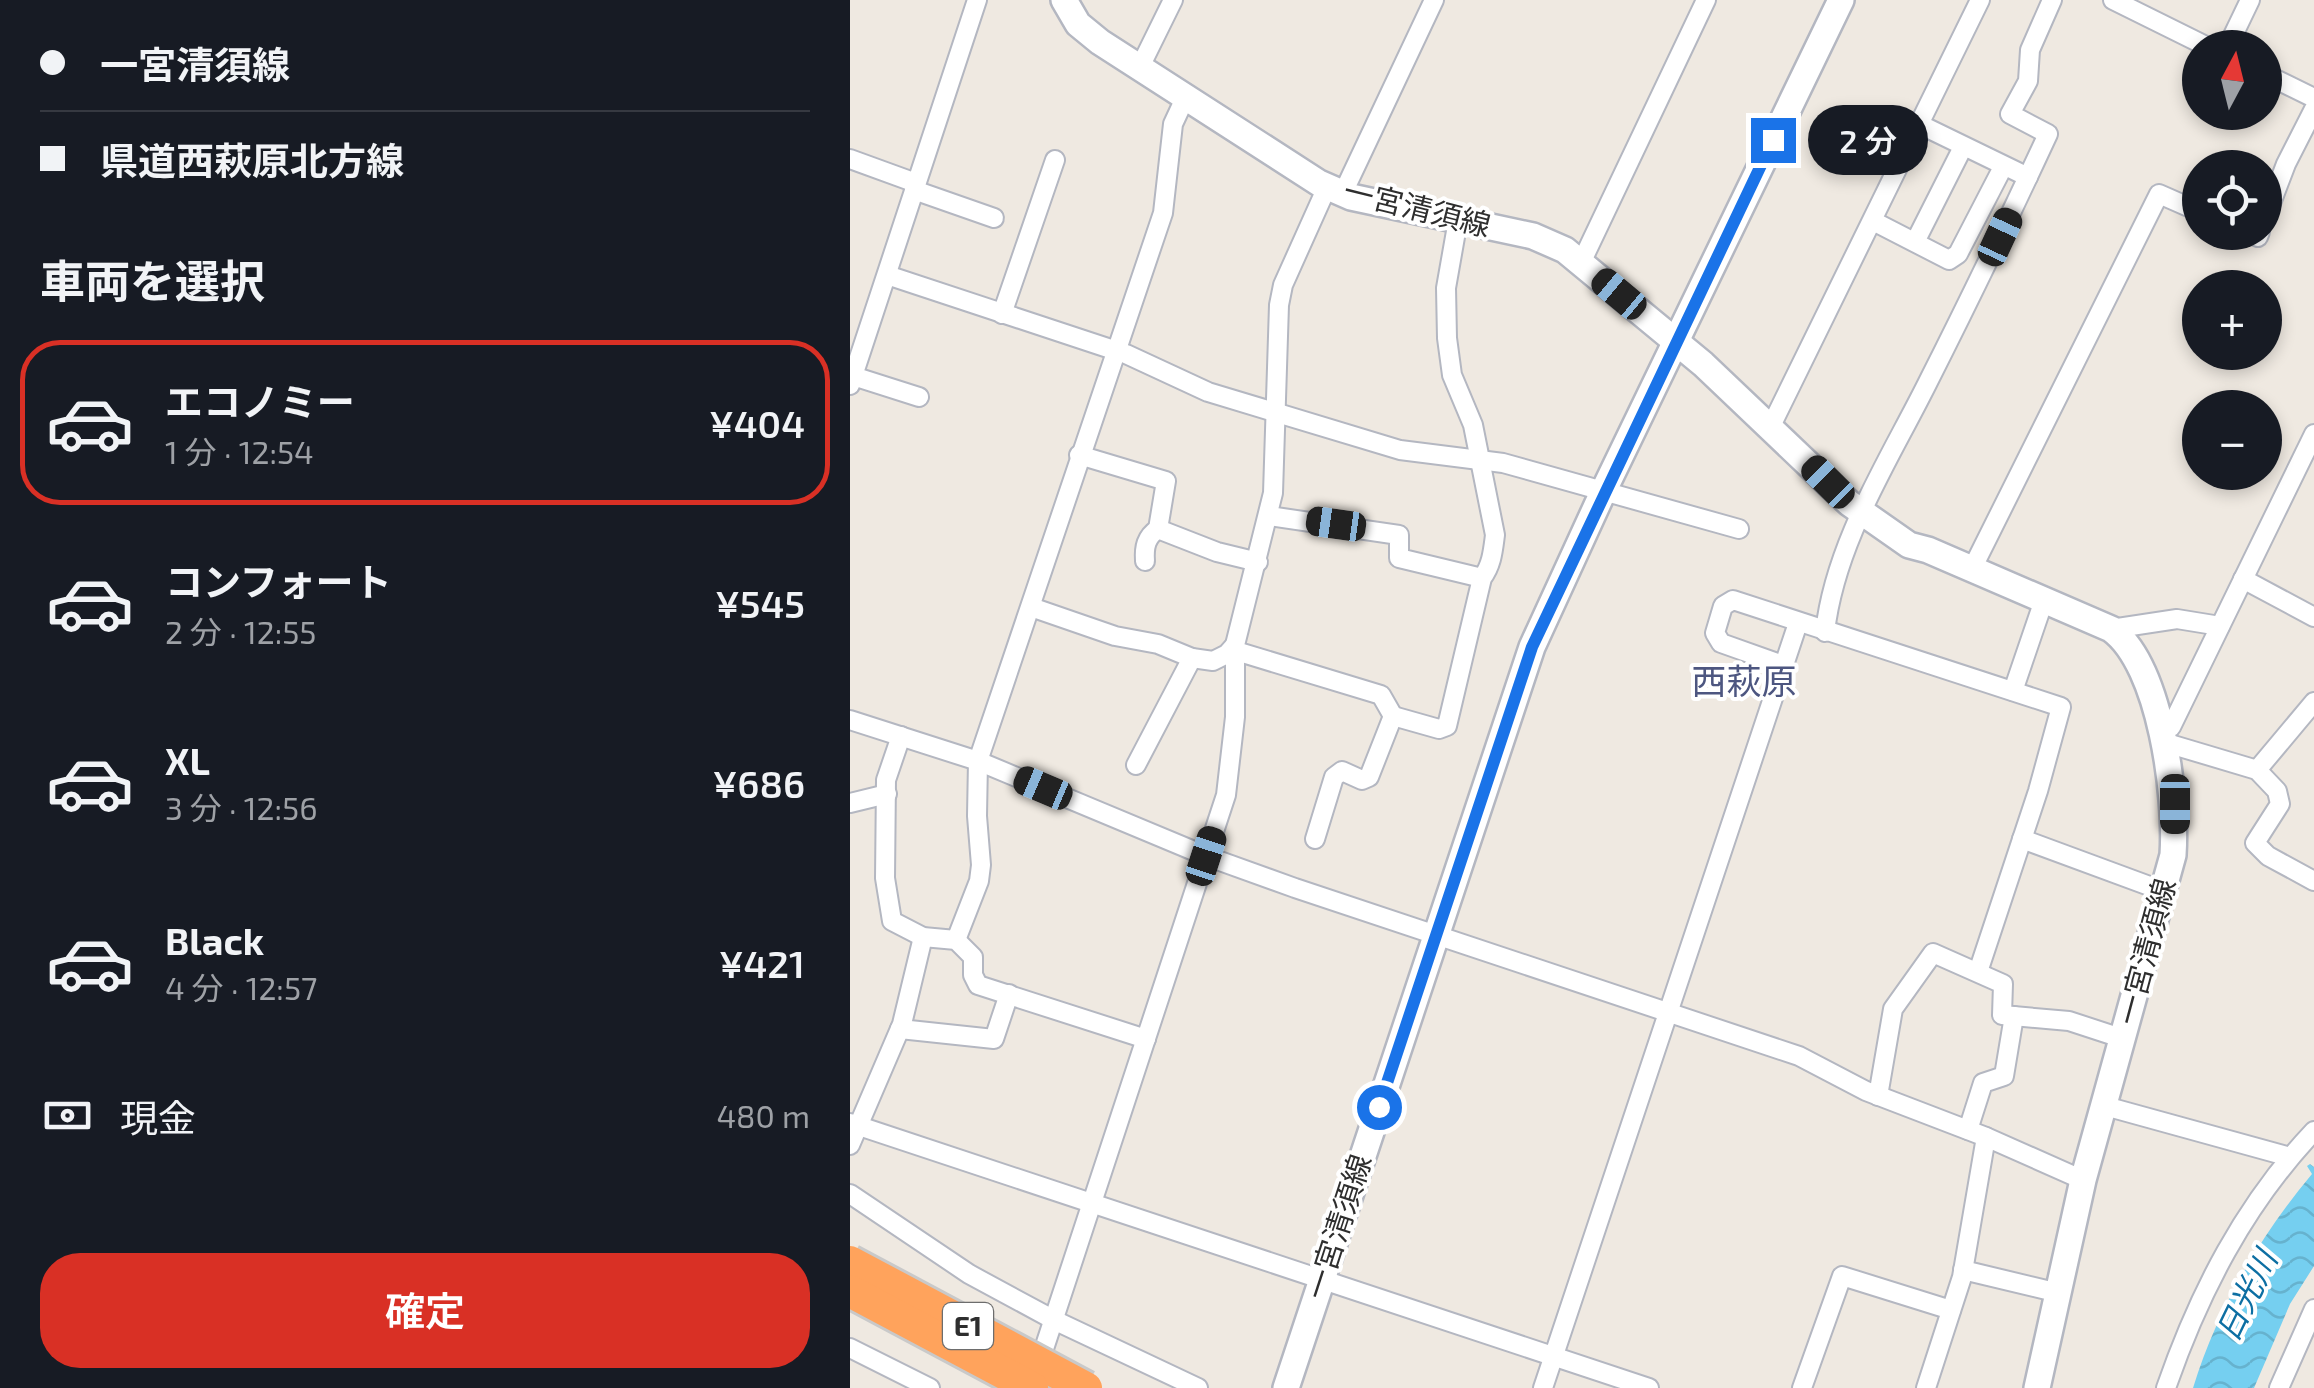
<!DOCTYPE html>
<html lang="ja">
<meta charset="utf-8">
<style>
body{margin:0;font-family:"Exo 2","Noto Sans JP",sans-serif;background:#242831;color:#f1f3f6;height:100vh;display:flex;flex-direction:column;font-size:38px;white-space:nowrap}
*{box-sizing:border-box;margin:0}
p{font-size:32px;color:#9ea1a6}
.icon{flex:none;width:55px;height:55px;fill:none;stroke:currentColor;stroke-width:2;stroke-linecap:round;stroke-linejoin:round}
.map{position:relative;flex:1;overflow:hidden}
.panel{display:flex;flex-direction:column;background:#171b24;width:850px}
.panel>*{flex:none}
.guide{display:grid;align-content:center;height:220px;padding:0 40px;background:#171b24}
.needle{width:65px;rotate:7deg}
.fabs{position:absolute;left:1332px;top:30px;display:grid;gap:20px}
.fabs a{display:grid;place-items:center;width:100px;height:100px;border-radius:50%;background:#171b24;box-shadow:0 5px 15px #0003;font-size:50px}
.end{position:absolute;width:45px;height:45px;margin:-22px;border:12px solid #1a73e8;background:#fff;box-shadow:0 0 0 5px #fff}
.from{border-radius:50%}
.bubble{position:absolute;height:70px;border-radius:35px;background:#171b24;box-shadow:0 5px 15px #0003;font-size:32px;font-weight:600;line-height:70px;text-align:center}
.car{position:absolute;width:30px;height:60px;margin:-30px -15px;border-radius:12px;box-shadow:0 0 8px 2px #0007;background:linear-gradient(#222 24%,#8ab4d8 0 40%,#222 0 76%,#8ab4d8 0 86%,#222 0)}
.guide b{display:flex;align-items:center;gap:35px;height:95px;font-size:38px}
.guide b+b{border-top:2px solid #363941}
.guide i{width:25px;height:25px;background:#f1f3f6}
ul{padding:0;list-style:none}
li{display:flex;align-items:center;gap:30px;height:165px;margin:0 20px 15px;padding:0 20px;border:5px solid transparent;border-radius:40px}
li div{flex:1}
li b{display:block;font-size:38px}
li em{font-style:normal;font-weight:600}
li.current{border-color:#d93025}
li>.icon{width:90px;height:90px;stroke-width:1.5}
h2{padding:0 40px;font-size:45px;line-height:120px}
.pay{display:flex;align-items:center;gap:25px;height:110px;padding:0 40px;font-size:38px}
.pay p{margin-inline-start:auto}
.cta{display:flex;gap:20px;margin-top:auto;padding:20px 40px}
.cta a{flex:1;height:115px;border-radius:40px;background:#d93025;color:#fff;font-size:40px;font-weight:600;line-height:115px;text-align:center}
main{display:flex;flex:1;min-height:0}
.map>svg:first-child{display:block}
.water{fill:url(#water-waves)}
.lines{fill:none;stroke-linecap:round;stroke-linejoin:round}
.street-casing{stroke:#b4b7c1;stroke-width:22}
.secondary-casing{stroke:#b4b7c1;stroke-width:30}
.street{stroke:#fff;stroke-width:18}
.secondary{stroke:#fff;stroke-width:25}
.highway-bridge-casing{stroke:#c9c9c9;stroke-width:38;stroke-linecap:butt}
.highway-bridge{stroke:#ffa35c;stroke-width:32}
.route{stroke:#1a73e8;stroke-width:12}
.labels{text-anchor:middle;stroke-width:8;stroke-linejoin:round;paint-order:stroke}
.shield{fill:#fff;stroke:#6d6d6d;stroke-width:2.5}
.shield-label{font-size:28px;font-weight:bold;fill:#2e2e2e}
.street-label{font-size:30px;fill:#2e2e2e;stroke:#fff}
.water-label{font-size:32px;font-style:italic;fill:#0d6fa3;stroke:#fff}
.quarter-label{font-size:35px;fill:#4d5680;stroke:#fff}
</style>
<main>
<section class="panel">
<div class="guide">
<b><i class="from"></i>一宮清須線</b>
<b><i></i>県道西萩原北方線</b>
</div>
<h2>車両を選択</h2>
<ul>
<li class="current"><svg class="icon" aria-label="car" viewBox="0 0 24 24"><path d="M5 17H2v-5l4-1 3-4h7l3 4 3 1v5h-3M9 17h6M6 11h13"/><circle cx="7" cy="17" r="2"/><circle cx="17" cy="17" r="2"/></svg><div><b>エコノミー</b><p>1 分 · 12:54</p></div><em>¥404</em></li>
<li><svg class="icon" aria-label="car" viewBox="0 0 24 24"><path d="M5 17H2v-5l4-1 3-4h7l3 4 3 1v5h-3M9 17h6M6 11h13"/><circle cx="7" cy="17" r="2"/><circle cx="17" cy="17" r="2"/></svg><div><b>コンフォート</b><p>2 分 · 12:55</p></div><em>¥545</em></li>
<li><svg class="icon" aria-label="car" viewBox="0 0 24 24"><path d="M5 17H2v-5l4-1 3-4h7l3 4 3 1v5h-3M9 17h6M6 11h13"/><circle cx="7" cy="17" r="2"/><circle cx="17" cy="17" r="2"/></svg><div><b>XL</b><p>3 分 · 12:56</p></div><em>¥686</em></li>
<li><svg class="icon" aria-label="car" viewBox="0 0 24 24"><path d="M5 17H2v-5l4-1 3-4h7l3 4 3 1v5h-3M9 17h6M6 11h13"/><circle cx="7" cy="17" r="2"/><circle cx="17" cy="17" r="2"/></svg><div><b>Black</b><p>4 分 · 12:57</p></div><em>¥421</em></li>
</ul>
<div class="pay"><svg class="icon" aria-label="cash" viewBox="0 0 24 24"><path d="M3 7h18v10H3z"/><circle cx="12" cy="12" r="2"/></svg>現金<p>480 m</p></div>
<div class="cta"><a>確定</a></div>
</section>
<div class="map">
<svg width="1464" height="1388" viewBox="0 0 1464 1388">
<defs>
<pattern id="water-waves" width="16" height="10" patternUnits="userSpaceOnUse" patternTransform="scale(2.5)"><rect width="16" height="10" fill="#75cff0"/><path d="M0 5q4-4 8 0t8 0" fill="none" stroke="#66b2ce"/></pattern>
</defs>
<rect width="100%" height="100%" fill="#efe9e1"/>
<path class="water" d="M 1460,1164 L 1464,1167 L 1464,1266 L 1440,1304 L 1404,1388 L 1343,1388 C 1367,1310 1410,1236 1462,1174 L 1457,1166 Z"/>
<g class="lines">
<defs>
<g id="street">
<polyline points="1263,0 1360,48"/>
<polyline points="1377,48 1400,0"/>
<polyline points="290,67 323,0"/>
<polyline points="1415,74 1464,98"/>
<polyline points="1071,125 1178,177"/>
<polyline points="0,159 66,183"/>
<polyline points="64,190 144,218"/>
<polyline points="493,193 584,0"/>
<polyline points="1415,219 1436,164 1464,109"/>
<polyline points="1023,221 1099,260 1108,254 1153,167"/>
<polyline points="1396,232 1408,237 1410,232"/>
<polyline points="1065,242 1113,147"/>
<polyline points="731,263 856,0"/>
<polyline points="37,275 276,354 358,392 550,450 653,463 889,529"/>
<polyline points="152,314 205,160"/>
<polyline points="3,376 69,397"/>
<polyline points="0,385 127,0"/>
<polyline points="921,426 1130,0"/>
<polyline points="229,455 316,481 308,529"/>
<polyline points="419,516 549,535 549,558 632,578"/>
<path d="M 295,561 C 294,547 296,537 308,529 L 367,552 L 408,562"/>
<polyline points="1122,569 1309,194 1350,212"/>
<polyline points="1393,579 1464,617"/>
<polyline points="181,607 265,636 308,644 342,658 363,661 377,654 385,645"/>
<polyline points="1261,629 1327,619 1370,626"/>
<path d="M 975,632 C 985,543 1038,462 1077,384 C 1119,301 1159,218 1198,134 L 1160,114 L 1178,81 L 1180,50 L 1202,0"/>
<polyline points="386,651 531,695 543,716 519,777 512,780 492,771 484,777 465,839"/>
<polyline points="933,665 871,643 865,633 873,606 883,600 1211,707 1188,791 1128,972"/>
<polyline points="1163,691 1194,600"/>
<path d="M 543,716 L 589,729 L 597,726 L 632,578 C 642,565 643,550 645,535 L 623,425 L 602,375 L 597,338 L 596,288 L 608,220"/>
<polyline points="0,720 128,761 356,856 445,888 949,1056 1016,1091 1136,1137 1233,1180"/>
<polyline points="1310,731 1321,727 1464,434"/>
<polyline points="51,736 36,780 35,878 42,921 73,937 106,940 123,957 123,975 128,985 296,1039"/>
<polyline points="1313,742 1407,770 1427,791 1430,804 1405,843 1418,856 1464,881"/>
<polyline points="286,765 342,658"/>
<polyline points="1407,770 1464,702"/>
<polyline points="0,803 37,794"/>
<polyline points="1172,839 1313,891"/>
<polyline points="106,940 129,881 131,865 127,816 128,761 313,213 323,124 336,96"/>
<polyline points="50,1029 144,1039 159,994"/>
<polyline points="1028,1096 1043,1009 1083,953 1153,984 1152,1015 1219,1021 1274,1039"/>
<polyline points="1255,1106 1440,1157"/>
<polyline points="0,1123 799,1388"/>
<polyline points="1118,1130 1133,1083 1154,1076 1164,1016"/>
<polyline points="0,1145 52,1024 73,937"/>
<polyline points="0,1194 119,1274 206,1321 348,1388"/>
<polyline points="1113,1270 1209,1293"/>
<polyline points="0,1348 80,1388"/>
<polyline points="187,1370 376,795 385,717 385,645 423,493 429,305 433,285 477,187"/>
<polyline points="693,1388 948,623"/>
<polyline points="952,1388 992,1276 1101,1310"/>
<polyline points="1076,1388 1112,1277 1136,1137"/>
<path d="M 1316,1388 C 1349,1293 1394,1205 1464,1131"/>
<polyline points="1429,1388 1464,1309"/>
</g>
<g id="secondary">
<path d="M 214,0 L 228,24 L 250,42 L 469,183 L 501,197 L 683,236 L 715,250 L 853,364 L 999,503 L 1059,545 L 1078,550 L 1261,629 C 1311,665 1327,797 1323,855 L 1233,1180 L 1187,1388"/>
<polyline points="436,1388 682,647 754,490 991,0"/>
</g>
</defs>
<use href="#street" class="street-casing"/>
<use href="#secondary" class="secondary-casing"/>
<use href="#street" class="street"/>
<use href="#secondary" class="secondary"/>
<defs>
<g id="highway-bridge">
<polyline points="0,1262 236,1388"/>
<polyline points="0,1291 182,1388"/>
</g>
</defs>
<use href="#highway-bridge" class="highway-bridge-casing"/>
<use href="#highway-bridge" class="highway-bridge"/>
</g>
<g class="lines">
<polyline class="route" points="529,1107 682,647 923,140"/>
</g>
<g class="labels">
<rect class="shield" x="93" y="1303" width="50" height="46" rx="8"/>
<g class="shield-label">
<text x="118" y="1336">E1</text>
</g>
<g class="street-label">
<text transform="translate(567 209) rotate(14)" y="10">一宮清須線</text>
<text transform="translate(1297 952) rotate(-75)" y="10">一宮清須線</text>
<text transform="translate(489 1227) rotate(-72)" y="10">一宮清須線</text>
</g>
<g class="water-label">
<text transform="translate(1397 1296) rotate(-64)" y="11">日光川</text>
</g>
<g class="quarter-label">
<text x="894" y="694">西萩原</text>
</g>
</g>
</svg>
<div class="fabs">
<a><svg class="needle" viewBox="-14 -14 28 28"><path d="M0-13l5 13h-10z" fill="#e53935"/><path d="M0 13l5-13h-10z" fill="#9ea1a6"/></svg></a>
<a><svg class="icon" aria-label="locate" viewBox="0 0 24 24"><circle cx="12" cy="12" r="6"/><path d="M12 2v4M12 18v4M2 12h4M18 12h4"/></svg></a>
<a>+</a>
<a>−</a>
</div>
<i class="end from" style="left:529px;top:1107px"></i>
<i class="end" style="left:923px;top:140px"></i>
<div class="bubble" style="left:958px;top:105px;width:120px">2 分</div>
<i class="car" style="left:1150px;top:237px;rotate:25deg"></i>
<i class="car" style="left:769px;top:294px;rotate:310deg"></i>
<i class="car" style="left:978px;top:482px;rotate:315deg"></i>
<i class="car" style="left:486px;top:524px;rotate:278deg"></i>
<i class="car" style="left:193px;top:788px;rotate:293deg"></i>
<i class="car" style="left:1325px;top:804px;rotate:180deg"></i>
<i class="car" style="left:356px;top:856px;rotate:18deg"></i>
</div>
</main>
